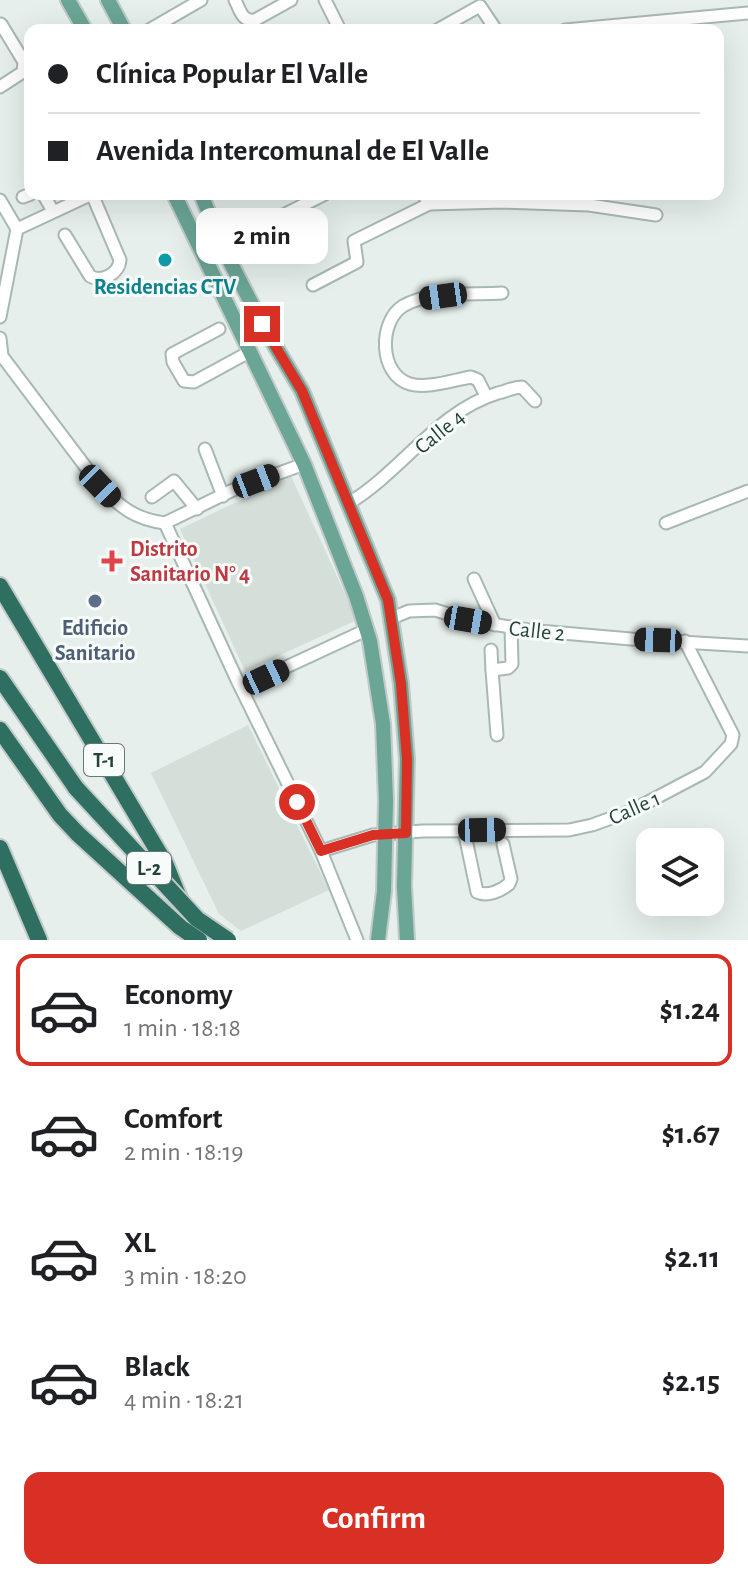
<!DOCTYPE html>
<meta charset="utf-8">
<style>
body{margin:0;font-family:"Alegreya Sans",sans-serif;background:#f6f6f6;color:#202124;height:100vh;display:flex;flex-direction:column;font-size:30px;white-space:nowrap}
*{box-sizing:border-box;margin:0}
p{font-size:26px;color:#757577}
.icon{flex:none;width:44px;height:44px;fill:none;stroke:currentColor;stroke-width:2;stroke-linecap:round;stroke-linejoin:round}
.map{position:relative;height:940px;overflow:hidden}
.sheet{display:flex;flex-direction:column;background:#fff;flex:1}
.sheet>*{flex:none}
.banner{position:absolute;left:24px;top:24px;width:700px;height:176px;border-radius:16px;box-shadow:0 8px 32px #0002;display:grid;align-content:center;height:176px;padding:0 24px;background:#fff}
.tools{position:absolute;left:636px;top:828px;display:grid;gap:16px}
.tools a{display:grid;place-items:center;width:88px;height:88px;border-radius:16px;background:#fff;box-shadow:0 8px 32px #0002;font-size:40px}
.end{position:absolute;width:36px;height:36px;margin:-18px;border:10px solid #d93025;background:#fff;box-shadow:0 0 0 4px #fff}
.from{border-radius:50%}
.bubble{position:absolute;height:56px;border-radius:16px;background:#fff;box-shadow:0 8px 32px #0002;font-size:26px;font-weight:700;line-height:56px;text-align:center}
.car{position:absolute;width:24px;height:48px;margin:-24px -12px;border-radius:10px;box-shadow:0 0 6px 2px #0007;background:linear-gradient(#222 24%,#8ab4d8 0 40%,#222 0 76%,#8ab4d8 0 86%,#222 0)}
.banner b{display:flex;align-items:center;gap:28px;height:76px;font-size:30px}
.banner b+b{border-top:2px solid #e0e0e0}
.banner i{width:20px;height:20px;background:#202124}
ul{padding:14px 0 0;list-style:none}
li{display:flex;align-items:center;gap:24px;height:112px;margin:0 16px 12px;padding:0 8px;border:4px solid transparent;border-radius:16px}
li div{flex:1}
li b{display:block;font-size:30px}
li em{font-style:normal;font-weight:700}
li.current{border-color:#d93025}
li>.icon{width:72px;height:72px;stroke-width:1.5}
.button{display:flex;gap:16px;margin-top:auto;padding:16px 24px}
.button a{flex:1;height:92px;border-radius:16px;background:#d93025;color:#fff;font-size:32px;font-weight:700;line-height:92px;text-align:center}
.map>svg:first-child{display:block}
.built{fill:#d4dfda}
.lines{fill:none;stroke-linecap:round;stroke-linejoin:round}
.minor-casing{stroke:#a8b8b2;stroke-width:15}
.major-casing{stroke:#c2cac8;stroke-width:18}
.highway-casing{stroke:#c2cac8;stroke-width:20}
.minor{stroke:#fff;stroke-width:11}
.major{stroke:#6aa596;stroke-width:14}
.highway{stroke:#2f6f62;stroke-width:16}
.highway-bridge-casing{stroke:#c2cac8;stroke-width:20;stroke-linecap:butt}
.highway-bridge{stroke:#2f6f62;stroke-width:16}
.route{stroke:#d93025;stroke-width:10}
.culture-dot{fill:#0f9aa8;stroke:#f7fbf9;stroke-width:3}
.health-dot{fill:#e0444e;stroke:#f7fbf9;stroke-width:3}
.service-dot{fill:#5c6f8a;stroke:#f7fbf9;stroke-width:3}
.labels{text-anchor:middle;stroke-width:6;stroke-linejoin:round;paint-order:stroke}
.shield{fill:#f7fbf9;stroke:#637a73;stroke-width:2}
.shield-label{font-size:20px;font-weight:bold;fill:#24423a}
.culture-label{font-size:22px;font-weight:bold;fill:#0d838f;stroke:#f7fbf9}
.street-label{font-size:22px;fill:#24423a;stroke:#f7fbf9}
.health-label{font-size:22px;font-weight:bold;fill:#be3a42;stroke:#f7fbf9;text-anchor:start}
.service-label{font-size:22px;font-weight:bold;fill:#4e5e75;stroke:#f7fbf9}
</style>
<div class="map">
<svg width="748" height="940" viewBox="0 0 748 940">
<rect width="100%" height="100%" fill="#e6efeb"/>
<g class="built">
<polygon points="291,476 357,620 245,671 180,529"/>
<polygon points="248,725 329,890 241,931 219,914 151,773"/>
</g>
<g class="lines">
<defs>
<g id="minor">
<path d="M 235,0 C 240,10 242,22 255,20 L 291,0"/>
<polyline points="325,0 340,30"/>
<polyline points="149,30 201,0"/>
<polyline points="437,30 480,6 496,30"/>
<polyline points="565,30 748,13"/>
<polyline points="0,87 23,72 24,62 1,24"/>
<polyline points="43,194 53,211"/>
<polyline points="423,194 429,204"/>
<polyline points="23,197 31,194"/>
<polyline points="0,200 17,229 0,317"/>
<polyline points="17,229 92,194"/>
<path d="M 65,235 L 90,276 C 101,283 119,274 120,260 L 92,194"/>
<polyline points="222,246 325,194"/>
<polyline points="313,285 357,262 354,241 429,204 503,202 589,205 656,215"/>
<polyline points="219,329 172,354 173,362 184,381 194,382 251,351"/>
<path d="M 0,338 L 2,356 L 100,486 C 121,508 135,519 165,523"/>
<path d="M 486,396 L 478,380 L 471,377 C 453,380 427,389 410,384 C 379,375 378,322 403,306 C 430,290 472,295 502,293"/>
<polyline points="205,449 223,496"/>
<polyline points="152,497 174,481 197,509"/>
<path d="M 349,503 C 402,471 438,411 498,393 C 508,391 512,387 522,387 L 535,401"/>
<polyline points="165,523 237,680 321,851 357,940"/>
<polyline points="165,523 233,490 304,464"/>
<polyline points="666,523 748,491"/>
<polyline points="474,579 495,625"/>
<polyline points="392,618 409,611 435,610 468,620 528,630 631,639 748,646"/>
<polyline points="491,650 492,670"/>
<polyline points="241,688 366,630"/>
<polyline points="497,735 492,670 508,668 512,664 511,627"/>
<path d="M 464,830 L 477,892 C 487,897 501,891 509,884 L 511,879 L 503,844"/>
<polyline points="321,851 373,835 422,831 569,830 592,825 631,811 705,772 731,744 733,735 685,641"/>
</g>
<g id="major">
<polyline points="68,0 85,30"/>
<polyline points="108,0 124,30"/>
<polyline points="174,194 304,464 356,596 370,641 383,724 386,800 384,891 378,940"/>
<polyline points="201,194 222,246 262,324 302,391 388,600 401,684 407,759 404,886 407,940"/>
</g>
<g id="highway">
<polyline points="0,586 165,863 196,940"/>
<polyline points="0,678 76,788"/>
<polyline points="0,730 60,815 78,834"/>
<polyline points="0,848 39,940"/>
</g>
</defs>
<use href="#minor" class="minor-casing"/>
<use href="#major" class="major-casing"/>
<use href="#highway" class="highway-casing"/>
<use href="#minor" class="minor"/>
<use href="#major" class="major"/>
<use href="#highway" class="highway"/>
<defs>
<g id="highway-bridge">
<polyline points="76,788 197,919 228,940"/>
<polyline points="78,834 180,927 199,940"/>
</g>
</defs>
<use href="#highway-bridge" class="highway-bridge-casing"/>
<use href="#highway-bridge" class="highway-bridge"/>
</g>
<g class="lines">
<polyline class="route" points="262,324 302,391 388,600 401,684 407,759 406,833 373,835 321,851 297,802"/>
</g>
<circle class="culture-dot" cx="165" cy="260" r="8"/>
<path class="health-dot" d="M108 549h8v8h8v8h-8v8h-8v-8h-8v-8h8z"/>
<circle class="service-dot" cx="95" cy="601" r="8"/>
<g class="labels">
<g class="shield">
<rect x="84" y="744" width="40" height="32" rx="6"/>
<rect x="127" y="852" width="44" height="32" rx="6"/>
</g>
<g class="shield-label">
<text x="104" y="767">T-1</text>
<text x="149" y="875">L-2</text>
</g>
<g class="culture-label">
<text x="165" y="294">Residencias CTV</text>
</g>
<g class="street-label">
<text transform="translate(439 431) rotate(-39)" y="8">Calle 4</text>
<text transform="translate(537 630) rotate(6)" y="8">Calle 2</text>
<text transform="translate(634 807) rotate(-24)" y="8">Calle 1</text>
</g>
<g class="health-label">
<text x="130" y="556">Distrito<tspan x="130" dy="25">Sanitario N° 4</tspan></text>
</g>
<g class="service-label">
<text x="95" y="635">Edificio<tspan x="95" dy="25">Sanitario</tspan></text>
</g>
</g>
</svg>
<div class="tools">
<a><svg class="icon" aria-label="layers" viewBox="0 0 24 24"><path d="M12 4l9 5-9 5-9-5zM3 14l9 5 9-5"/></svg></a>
</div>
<i class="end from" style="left:297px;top:802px"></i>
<i class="end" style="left:262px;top:324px"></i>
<div class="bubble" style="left:196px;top:208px;width:132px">2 min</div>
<i class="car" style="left:443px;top:296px;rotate:262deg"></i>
<i class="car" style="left:256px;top:481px;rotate:69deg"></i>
<i class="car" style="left:100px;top:486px;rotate:136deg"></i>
<i class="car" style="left:468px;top:620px;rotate:100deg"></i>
<i class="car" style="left:658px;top:640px;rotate:272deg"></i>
<i class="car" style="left:266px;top:677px;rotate:65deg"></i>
<i class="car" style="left:482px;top:830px;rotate:89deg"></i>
<div class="banner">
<b><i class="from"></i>Clínica Popular El Valle</b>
<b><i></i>Avenida Intercomunal de El Valle</b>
</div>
</div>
<section class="sheet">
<ul>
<li class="current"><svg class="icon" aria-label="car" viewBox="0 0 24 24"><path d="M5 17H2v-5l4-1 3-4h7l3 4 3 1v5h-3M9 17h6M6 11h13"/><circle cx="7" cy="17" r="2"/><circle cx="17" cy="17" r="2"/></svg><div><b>Economy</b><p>1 min · 18:18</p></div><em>$1.24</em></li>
<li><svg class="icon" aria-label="car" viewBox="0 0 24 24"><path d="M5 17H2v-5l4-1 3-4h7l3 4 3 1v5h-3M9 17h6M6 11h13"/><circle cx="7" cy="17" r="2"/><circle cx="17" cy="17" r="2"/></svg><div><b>Comfort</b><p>2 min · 18:19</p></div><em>$1.67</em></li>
<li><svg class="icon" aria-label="car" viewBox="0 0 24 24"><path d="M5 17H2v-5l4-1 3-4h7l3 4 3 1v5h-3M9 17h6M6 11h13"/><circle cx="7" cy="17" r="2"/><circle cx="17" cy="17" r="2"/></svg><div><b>XL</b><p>3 min · 18:20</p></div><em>$2.11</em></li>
<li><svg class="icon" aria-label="car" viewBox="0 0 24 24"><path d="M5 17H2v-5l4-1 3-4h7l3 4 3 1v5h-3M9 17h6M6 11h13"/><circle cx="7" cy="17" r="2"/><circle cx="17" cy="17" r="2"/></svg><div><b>Black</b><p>4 min · 18:21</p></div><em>$2.15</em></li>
</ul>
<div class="button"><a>Confirm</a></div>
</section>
